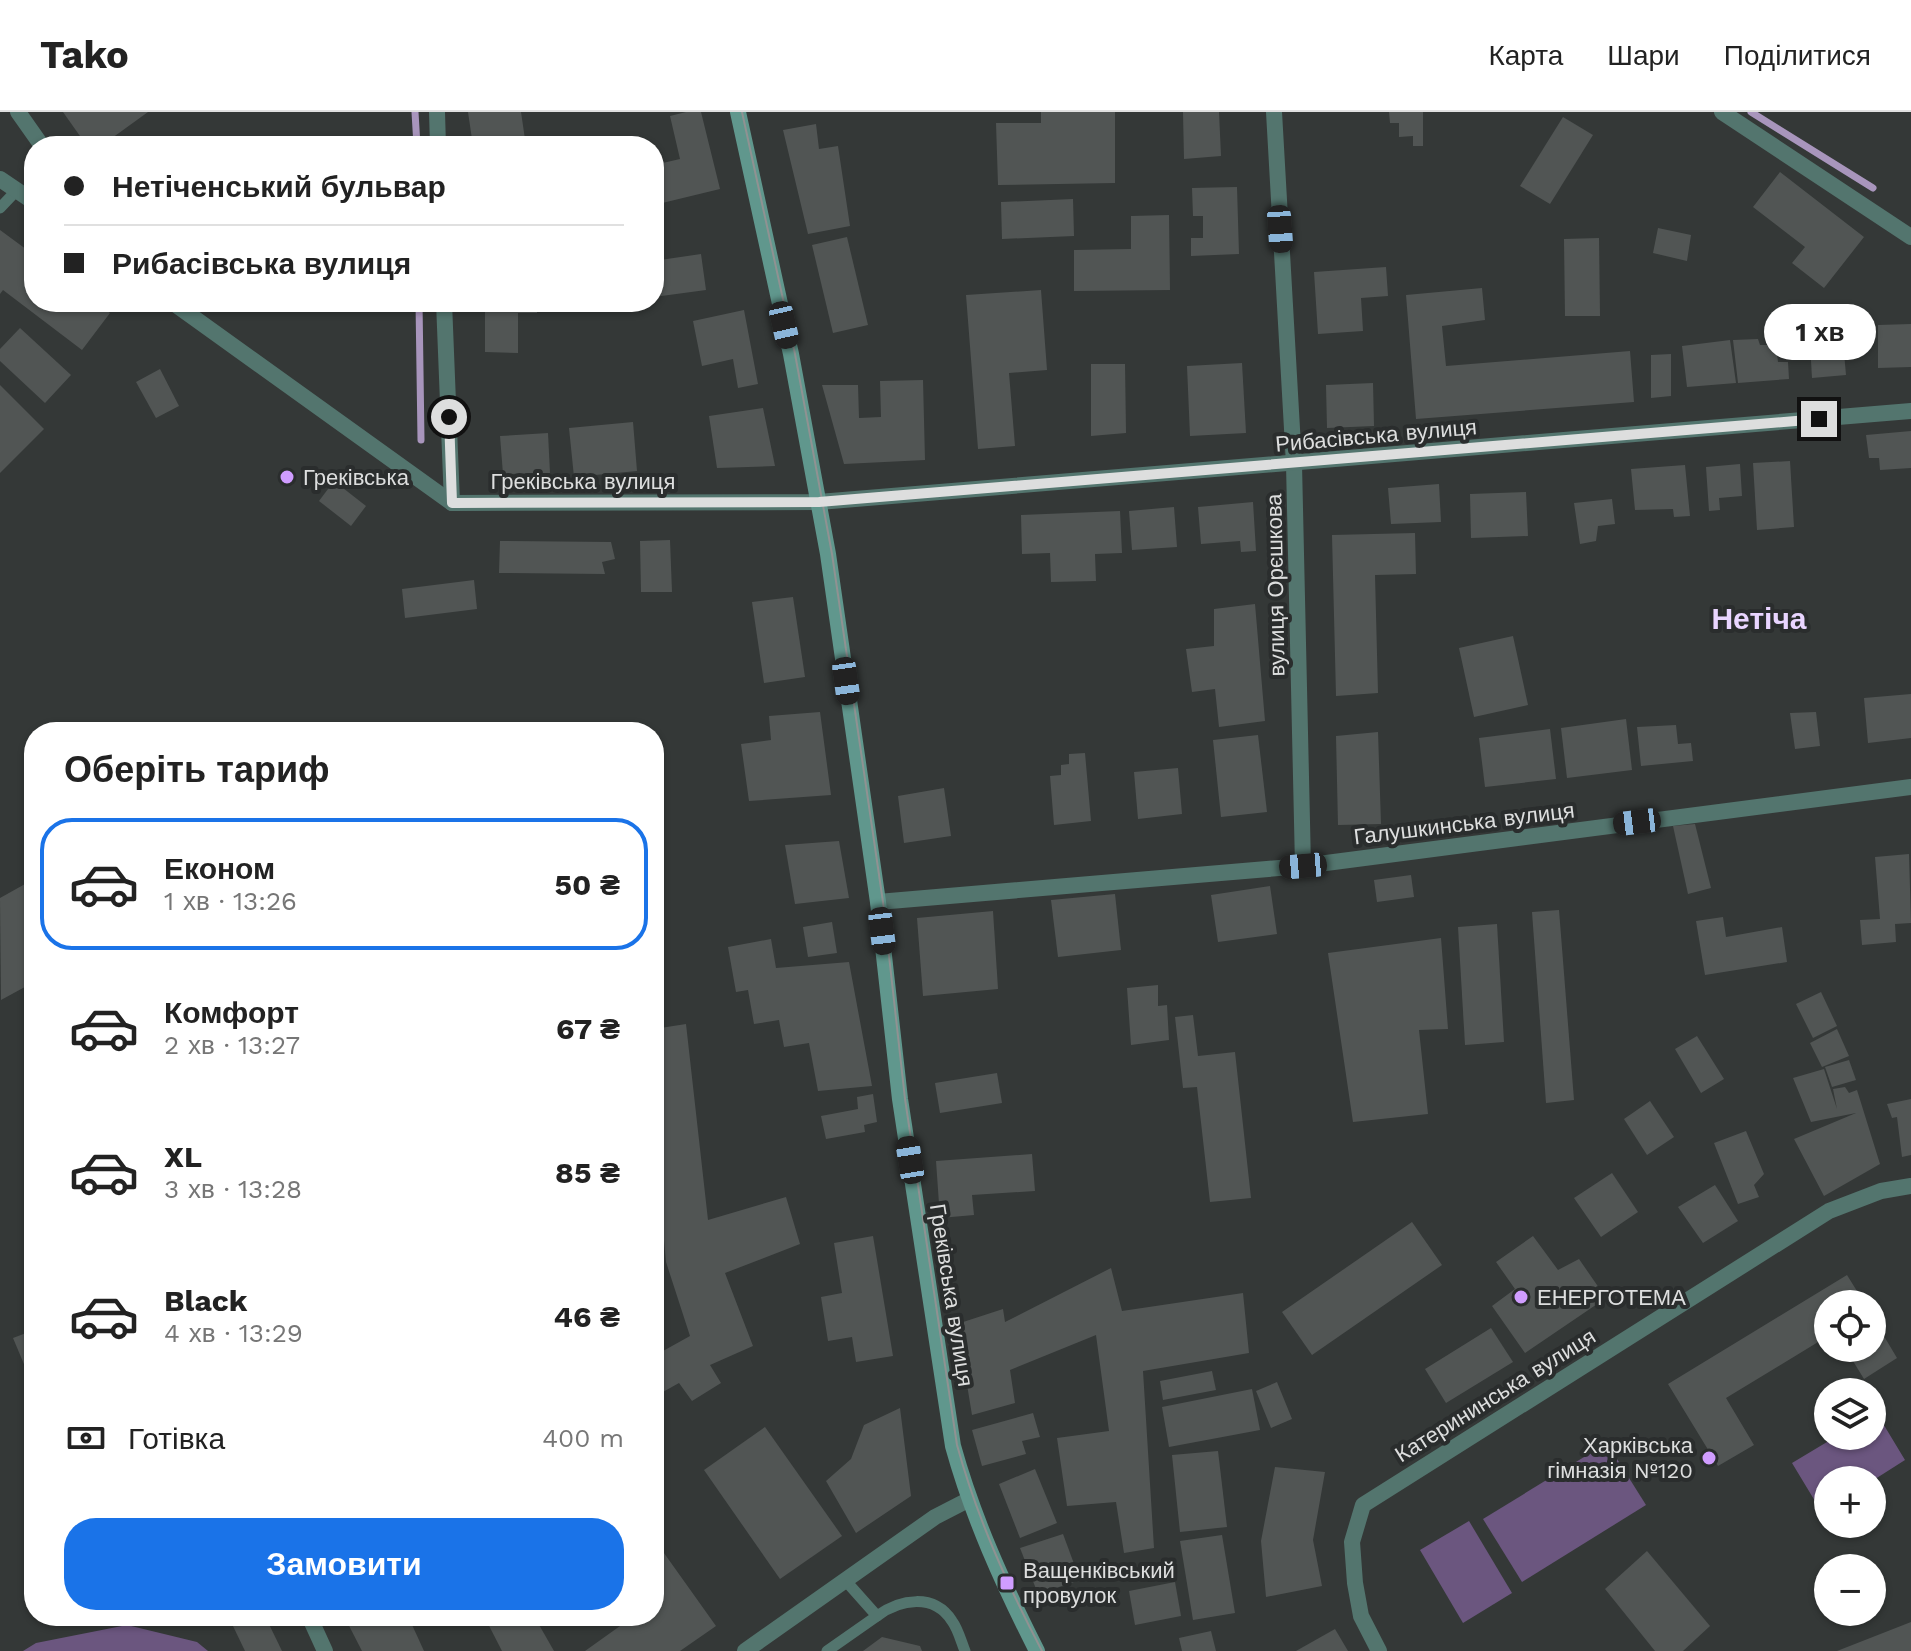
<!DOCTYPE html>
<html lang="uk">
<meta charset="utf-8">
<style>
body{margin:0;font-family:"Work Sans",sans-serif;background:#f6f6f6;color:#222;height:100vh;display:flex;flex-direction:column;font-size:30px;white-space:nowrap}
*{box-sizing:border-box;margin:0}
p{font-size:26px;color:#767676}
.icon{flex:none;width:44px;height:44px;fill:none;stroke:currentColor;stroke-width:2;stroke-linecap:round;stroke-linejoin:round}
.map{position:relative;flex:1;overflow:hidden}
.details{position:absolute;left:24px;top:610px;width:640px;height:904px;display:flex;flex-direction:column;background:#fff;border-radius:32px;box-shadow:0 2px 6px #0004}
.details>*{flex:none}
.top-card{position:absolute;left:24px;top:24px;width:640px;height:176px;border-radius:32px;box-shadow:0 2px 6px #0004;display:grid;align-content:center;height:176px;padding:0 40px;background:#fff}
.tools{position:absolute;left:1814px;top:1178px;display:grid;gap:16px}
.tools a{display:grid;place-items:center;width:72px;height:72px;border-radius:50%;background:#fff;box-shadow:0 2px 6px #0004;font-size:40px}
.end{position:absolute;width:36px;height:36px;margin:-18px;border:10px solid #dddede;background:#111;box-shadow:0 0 0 4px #111}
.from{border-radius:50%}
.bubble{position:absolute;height:56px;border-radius:28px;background:#fff;box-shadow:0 2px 6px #0004;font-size:26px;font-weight:700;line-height:56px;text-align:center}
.car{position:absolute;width:24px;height:48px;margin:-24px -12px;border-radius:10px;box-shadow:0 0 6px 2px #0007;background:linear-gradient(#222 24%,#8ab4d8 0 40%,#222 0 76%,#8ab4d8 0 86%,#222 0)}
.top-card b{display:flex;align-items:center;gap:28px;height:76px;font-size:30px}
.top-card b+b{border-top:2px solid #e0e0e0}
.top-card i{width:20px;height:20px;background:#222}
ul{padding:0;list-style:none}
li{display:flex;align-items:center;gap:24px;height:132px;margin:0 16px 12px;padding:0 24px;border:4px solid transparent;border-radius:32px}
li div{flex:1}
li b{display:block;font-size:30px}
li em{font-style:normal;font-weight:700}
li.current{border-color:#1a73e8}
li>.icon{width:72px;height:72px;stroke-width:1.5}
h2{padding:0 40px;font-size:36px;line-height:96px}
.pay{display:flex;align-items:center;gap:20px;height:88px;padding:0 40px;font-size:30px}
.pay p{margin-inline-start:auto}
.action{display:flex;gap:16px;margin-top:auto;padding:16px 40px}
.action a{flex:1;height:92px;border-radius:32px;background:#1a73e8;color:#fff;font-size:32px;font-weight:700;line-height:92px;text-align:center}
header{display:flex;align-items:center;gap:48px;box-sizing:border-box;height:112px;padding:0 40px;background:#fff;border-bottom:2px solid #e0e0e0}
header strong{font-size:38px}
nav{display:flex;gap:44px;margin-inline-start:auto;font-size:28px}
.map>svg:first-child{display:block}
.green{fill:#6b567f}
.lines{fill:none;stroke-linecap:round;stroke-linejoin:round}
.stream{stroke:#a895bc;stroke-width:7}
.building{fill:#515554}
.service{stroke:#53756e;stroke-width:11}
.minor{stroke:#53756e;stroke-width:16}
.tertiary{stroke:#53756e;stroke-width:16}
.secondary{stroke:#60978d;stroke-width:16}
.tram{stroke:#909292;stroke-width:2}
.route{stroke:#dddede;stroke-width:10}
.poi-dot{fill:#d09dff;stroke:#2a2d2d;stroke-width:3}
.labels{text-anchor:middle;stroke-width:8;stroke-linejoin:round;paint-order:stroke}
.street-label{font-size:22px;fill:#dddede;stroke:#2a2d2d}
.poi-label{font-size:22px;fill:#dddede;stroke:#2a2d2d;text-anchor:start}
.district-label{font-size:30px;font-weight:bold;fill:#e9d5ff;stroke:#2a2d2d}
</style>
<header>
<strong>Tako</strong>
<nav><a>Карта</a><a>Шари</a><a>Поділитися</a></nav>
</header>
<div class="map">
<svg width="1911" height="1539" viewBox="0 0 1911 1539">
<rect width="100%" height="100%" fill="#343837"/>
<g class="green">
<polygon points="1876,1300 1905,1348 1872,1369 1828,1368 1828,1395 1821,1399 1792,1351 1837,1324 1872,1324 1872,1303"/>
<polygon points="1607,1331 1646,1393 1522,1470 1483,1407"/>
<polygon points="1469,1409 1512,1481 1463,1511 1420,1438"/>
<polygon points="127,1513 197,1530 208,1539 23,1539 36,1531"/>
</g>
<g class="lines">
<g class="stream">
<polyline points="415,0 417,34"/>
<polyline points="1751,0 1873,76"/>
<polyline points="419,190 421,328"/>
</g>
</g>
<g class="building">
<polygon points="63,0 148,0 101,34 87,34"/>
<polygon points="468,0 521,0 526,34 473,34"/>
<polygon points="686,0 701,0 720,77 654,93 654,53 680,47 670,4"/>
<polygon points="1041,0 1115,0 1115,71 998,73 996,11 1041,11"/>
<polygon points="1183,0 1219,0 1221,44 1184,47"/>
<polygon points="1389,0 1423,0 1423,34 1413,34 1413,24 1399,25 1399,11 1390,11"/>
<polygon points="1563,5 1593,23 1550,92 1520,74"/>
<polygon points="816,12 819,37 838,34 850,114 808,122 783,18"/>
<polygon points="1780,60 1864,125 1824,176 1792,151 1805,135 1753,95"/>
<polygon points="1237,75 1239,142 1191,144 1191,126 1203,126 1203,104 1193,104 1192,76"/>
<polygon points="1073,87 1074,124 1002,127 1001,90"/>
<polygon points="1169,103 1170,178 1074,179 1074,138 1131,137 1131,104"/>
<polygon points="1658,116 1691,123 1687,149 1653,141"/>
<polygon points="0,118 34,143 34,190 96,190 110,201 82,238 3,178 0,182"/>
<polygon points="654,120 660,148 701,142 706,178 654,185"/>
<polygon points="847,125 868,213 833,221 812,133"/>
<polygon points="1599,126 1600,204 1565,204 1564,127"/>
<polygon points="1386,155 1388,184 1361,186 1363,219 1318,222 1314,160"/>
<polygon points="1482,176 1485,208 1442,214 1446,254 1630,239 1634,290 1416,307 1406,183"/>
<polygon points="1041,178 1047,258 1009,261 1015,334 978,337 966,183"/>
<polygon points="485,190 537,190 537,201 518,201 518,241 485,240"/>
<polygon points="744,198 758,272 738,276 733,247 702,254 693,209"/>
<polygon points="1911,212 1911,255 1878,256 1878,213"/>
<polygon points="20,216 71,263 45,291 0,249 0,237"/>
<polygon points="1758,227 1760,233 1776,233 1778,250 1788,250 1789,267 1738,271 1733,228"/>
<polygon points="1730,228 1736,271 1687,275 1682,234"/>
<polygon points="1843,229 1846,263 1812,266 1810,232"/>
<polygon points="1671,242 1671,284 1651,286 1651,243"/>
<polygon points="1242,251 1246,321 1190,324 1187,254"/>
<polygon points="1091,252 1125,252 1126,321 1091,324"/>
<polygon points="160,257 179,294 156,306 136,270"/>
<polygon points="923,268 925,348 844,352 822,273 858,273 859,306 881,305 880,269"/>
<polygon points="1373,271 1374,314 1327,316 1326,273"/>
<polygon points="0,273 44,317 0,361"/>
<polygon points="763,296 775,354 717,356 709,304"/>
<polygon points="633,310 637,359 574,365 569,316"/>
<polygon points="1911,319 1911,356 1880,358 1879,346 1869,346 1866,323"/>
<polygon points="548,321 550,361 503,362 500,324"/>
<polygon points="1790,349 1794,415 1757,418 1753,351"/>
<polygon points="1740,352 1742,384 1719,386 1720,398 1709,399 1706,355"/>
<polygon points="1685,353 1690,404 1674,405 1673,397 1635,398 1631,357"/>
<polygon points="334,369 366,394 351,414 319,389"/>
<polygon points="1439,372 1441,410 1391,412 1388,376"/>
<polygon points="1526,380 1528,424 1471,426 1470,382"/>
<polygon points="1612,387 1615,412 1598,414 1596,429 1580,432 1574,391"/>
<polygon points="1253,390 1256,439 1241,440 1240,429 1201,432 1198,395"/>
<polygon points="1174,395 1177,435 1132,438 1129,399"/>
<polygon points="1120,399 1122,441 1095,442 1096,469 1051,470 1050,441 1022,442 1021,403"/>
<polygon points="1415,421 1416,462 1375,463 1378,581 1336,584 1332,423"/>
<polygon points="670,428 672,480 641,480 640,429"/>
<polygon points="500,429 611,430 615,447 602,450 605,462 499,461"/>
<polygon points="474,468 477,497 405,506 402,477"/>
<polygon points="793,485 805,565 764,571 752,490"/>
<polygon points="1255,492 1265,609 1219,615 1215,577 1192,580 1186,537 1214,534 1214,497"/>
<polygon points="1513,524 1528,593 1474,605 1459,536"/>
<polygon points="1911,582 1911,626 1868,631 1864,586"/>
<polygon points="820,600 831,683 749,689 741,632 771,628 769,604"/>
<polygon points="1816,600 1820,634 1795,637 1790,601"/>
<polygon points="1626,607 1632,658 1567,666 1561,616"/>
<polygon points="1676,613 1678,632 1691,631 1693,649 1641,654 1637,615"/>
<polygon points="1550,617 1556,667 1485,675 1479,626"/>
<polygon points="1378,620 1381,712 1338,713 1336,624"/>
<polygon points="1258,623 1267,700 1221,705 1213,628"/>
<polygon points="1085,641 1091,709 1054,713 1050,664 1061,663 1061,653 1069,652 1069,642"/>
<polygon points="1178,656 1182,702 1138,707 1134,660"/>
<polygon points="944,676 951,724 904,731 898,684"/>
<polygon points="1695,712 1711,776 1688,782 1673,714"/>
<polygon points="839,729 849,786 795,792 785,733"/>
<polygon points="1909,742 1911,811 1895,812 1896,830 1862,833 1860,808 1880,807 1875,745"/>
<polygon points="1411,763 1414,785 1377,790 1374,768"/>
<polygon points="34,767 34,870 1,888 0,786"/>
<polygon points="1270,774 1277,822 1218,830 1211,783"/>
<polygon points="1115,782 1121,838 1058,845 1051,788"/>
<polygon points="1559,798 1574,988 1546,991 1532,800"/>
<polygon points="993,799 998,877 923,884 917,806"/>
<polygon points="1723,805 1726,825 1782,815 1787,850 1705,863 1696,809"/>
<polygon points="832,810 837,841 808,845 803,815"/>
<polygon points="1497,812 1504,930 1465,933 1458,815"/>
<polygon points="1441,826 1448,917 1419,918 1428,1002 1353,1010 1328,841"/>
<polygon points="771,827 776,856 849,850 872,974 818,979 809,931 784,935 779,908 754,912 748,878 736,880 728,835"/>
<polygon points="1158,873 1158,894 1167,893 1169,928 1131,933 1127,876"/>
<polygon points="1821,880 1837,914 1813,926 1796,892"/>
<polygon points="1193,903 1198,944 1235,940 1251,1086 1210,1090 1197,975 1183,976 1175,905"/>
<polygon points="686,912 708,1108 786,1085 800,1132 725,1161 753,1234 710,1253 721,1271 692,1289 679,1271 654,1285 654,1244 690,1224 666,1150 654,1022 654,917"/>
<polygon points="1837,917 1849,944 1822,955 1810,931"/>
<polygon points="1697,924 1724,967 1701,981 1675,937"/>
<polygon points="1849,948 1856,968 1832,975 1825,955"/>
<polygon points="1824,957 1837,997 1833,977 1845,975 1849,981 1857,978 1880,1052 1824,1084 1794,1027 1856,1001 1811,1010 1793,966"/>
<polygon points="997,961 1002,991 940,1001 935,971"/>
<polygon points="873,982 877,1010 864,1013 865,1020 826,1027 821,1004 858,997 857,985"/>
<polygon points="1911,987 1911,1043 1902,1045 1897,1005 1892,1006 1887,992"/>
<polygon points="1650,989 1674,1025 1647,1043 1624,1007"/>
<polygon points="1746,1019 1764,1062 1754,1073 1759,1085 1738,1092 1714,1031"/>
<polygon points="1032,1042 1035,1079 972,1083 974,1103 940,1106 936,1049"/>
<polygon points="1612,1061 1638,1100 1601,1125 1574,1086"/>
<polygon points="1715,1073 1738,1109 1703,1131 1678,1095"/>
<polygon points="1412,1110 1442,1153 1312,1243 1282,1200"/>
<polygon points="873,1124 893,1244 856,1250 852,1225 828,1229 821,1185 842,1181 834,1131"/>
<polygon points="1533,1124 1558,1158 1579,1147 1606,1186 1525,1241 1492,1194 1515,1177 1496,1150"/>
<polygon points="1111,1156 1122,1199 1243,1181 1249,1241 1143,1259 1154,1436 1124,1441 1116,1390 1067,1394 1057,1326 1109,1319 1096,1223 1010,1258 1015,1291 972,1303 957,1212 1003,1197 1005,1210"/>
<polygon points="1847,1163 1865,1192 1828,1192 1828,1224 1726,1286 1754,1333 1718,1354 1668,1272"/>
<polygon points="1872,1204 1897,1246 1864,1267 1845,1236 1872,1236"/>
<polygon points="1491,1216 1513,1250 1446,1291 1425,1257"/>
<polygon points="34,1218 34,1254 26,1257 13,1226"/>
<polygon points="1212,1259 1216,1278 1163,1288 1160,1269"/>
<polygon points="1277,1270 1292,1307 1271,1316 1256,1279"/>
<polygon points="1252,1277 1260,1318 1169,1335 1162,1295"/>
<polygon points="900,1296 911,1384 856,1421 826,1369 851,1347 864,1313"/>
<polygon points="1033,1301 1040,1325 1022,1329 1026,1342 982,1354 972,1318"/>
<polygon points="765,1315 842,1424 780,1467 704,1358"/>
<polygon points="1218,1339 1227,1415 1180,1420 1172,1343"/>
<polygon points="1275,1355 1325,1360 1313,1428 1322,1474 1266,1485 1261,1429"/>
<polygon points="1035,1357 1057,1411 1020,1426 999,1372"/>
<polygon points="1063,1422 1080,1468 1038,1482 1020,1436"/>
<polygon points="1222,1423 1235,1501 1193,1508 1180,1429"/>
<polygon points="654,1427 716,1514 680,1539 585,1539 634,1504 654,1504 654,1490 658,1487 654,1481"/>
<polygon points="1647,1439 1710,1514 1683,1539 1655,1539 1605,1477"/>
<polygon points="1175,1470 1181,1504 1135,1513 1129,1479"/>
<polygon points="248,1504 265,1504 282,1539 245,1539 232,1512"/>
<polygon points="344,1504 408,1504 424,1539 362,1539"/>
<polygon points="484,1504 534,1504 554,1539 502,1539"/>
<polygon points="1911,1510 1911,1539 1837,1539"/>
<polygon points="1335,1517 1348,1539 1296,1539"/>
<polygon points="1211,1519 1216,1539 1182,1539 1179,1526"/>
<polygon points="882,1525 920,1534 922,1539 863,1539"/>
</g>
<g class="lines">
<g class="service">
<polyline points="0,96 17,78"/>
<path d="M 877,1504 C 900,1487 934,1481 952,1509 C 958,1517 961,1529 965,1539"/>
<polyline points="827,1539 877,1504 845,1468"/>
</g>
<g class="minor">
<polyline points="18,0 42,34"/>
<polyline points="437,0 438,34"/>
<polyline points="1274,0 1294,352 1303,754"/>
<polyline points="1722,0 1911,125"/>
<polyline points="444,190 452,391"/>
<polyline points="878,790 1303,754 1911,675"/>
<polyline points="309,1504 325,1539"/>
<polyline points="745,1539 935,1405 968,1388"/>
<polyline points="1379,1539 1361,1504 1355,1471 1352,1430 1363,1393 1829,1099 1881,1079 1911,1074"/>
</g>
<g class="tertiary">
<polyline points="0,67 34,90"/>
<polyline points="172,190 452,391 819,390 1911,299"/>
</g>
<path class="secondary" d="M 738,0 L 791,242 L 828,442 L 878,790 L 900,987 L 953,1334 C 973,1406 1003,1472 1037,1539"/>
<path class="tram" d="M 742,0 L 795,242 L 832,442 L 883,790 L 905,987 L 957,1333 C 977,1406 1007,1472 1042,1539"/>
</g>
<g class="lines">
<polyline class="route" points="449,305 452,391 819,390 1819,307"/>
</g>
<g class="poi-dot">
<circle cx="287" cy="365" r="8"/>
<circle cx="1521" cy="1185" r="8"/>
<circle cx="1709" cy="1346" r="8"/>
<rect x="999" y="1463" width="16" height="16" rx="4"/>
</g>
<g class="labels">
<g class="street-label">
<text transform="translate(1376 323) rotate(-5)" y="8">Рибасівська вулиця</text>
<text x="583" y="377">Греківська вулиця</text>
<text transform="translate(1275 473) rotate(-91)" y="8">вулиця Орєшкова</text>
<text transform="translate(1464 711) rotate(-7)" y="8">Галушкинська вулиця</text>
<text transform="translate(952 1183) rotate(81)" y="8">Греківська вулиця</text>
<text transform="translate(1495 1283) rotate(-32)" y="8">Катерининська вулиця</text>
</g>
<g class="poi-label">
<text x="303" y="373">Греківська</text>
<text x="1537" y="1193">ЕНЕРГОТЕМА</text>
<text x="1693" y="1341" text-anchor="end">Харківська<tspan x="1693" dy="25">гімназія №120</tspan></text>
<text x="1023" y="1466">Ващенківський<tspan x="1023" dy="25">провулок</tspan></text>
</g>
<g class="district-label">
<text x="1759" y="517">Нетіча</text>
</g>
</g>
</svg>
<div class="tools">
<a><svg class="icon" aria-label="locate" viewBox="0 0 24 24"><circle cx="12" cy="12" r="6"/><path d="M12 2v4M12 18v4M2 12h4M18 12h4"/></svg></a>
<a><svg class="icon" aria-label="layers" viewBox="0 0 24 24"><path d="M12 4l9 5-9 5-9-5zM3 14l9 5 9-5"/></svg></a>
<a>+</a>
<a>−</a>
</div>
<i class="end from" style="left:449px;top:305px"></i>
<i class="end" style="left:1819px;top:307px"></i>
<div class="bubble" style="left:1764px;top:192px;width:112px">1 хв</div>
<i class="car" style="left:1280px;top:117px;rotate:176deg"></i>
<i class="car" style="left:784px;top:213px;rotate:167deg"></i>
<i class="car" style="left:846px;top:569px;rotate:172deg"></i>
<i class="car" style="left:1637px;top:710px;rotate:263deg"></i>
<i class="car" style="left:1303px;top:754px;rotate:265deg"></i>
<i class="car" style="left:882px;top:819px;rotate:173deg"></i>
<i class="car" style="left:910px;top:1048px;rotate:351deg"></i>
<div class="top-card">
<b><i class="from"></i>Нетіченський бульвар</b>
<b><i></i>Рибасівська вулиця</b>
</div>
<section class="details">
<h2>Оберіть тариф</h2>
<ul>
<li class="current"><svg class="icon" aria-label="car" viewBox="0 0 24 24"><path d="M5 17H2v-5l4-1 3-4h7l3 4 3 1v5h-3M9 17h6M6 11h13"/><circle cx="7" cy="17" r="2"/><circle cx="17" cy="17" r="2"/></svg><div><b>Економ</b><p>1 хв · 13:26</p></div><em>50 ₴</em></li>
<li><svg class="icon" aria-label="car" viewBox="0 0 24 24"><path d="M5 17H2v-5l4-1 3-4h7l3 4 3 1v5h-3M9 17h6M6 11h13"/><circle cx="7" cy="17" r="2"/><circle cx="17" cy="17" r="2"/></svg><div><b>Комфорт</b><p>2 хв · 13:27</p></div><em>67 ₴</em></li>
<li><svg class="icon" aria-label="car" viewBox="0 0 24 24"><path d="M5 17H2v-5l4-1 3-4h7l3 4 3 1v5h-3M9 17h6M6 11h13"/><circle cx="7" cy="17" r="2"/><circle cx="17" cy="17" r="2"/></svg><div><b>XL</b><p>3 хв · 13:28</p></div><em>85 ₴</em></li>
<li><svg class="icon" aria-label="car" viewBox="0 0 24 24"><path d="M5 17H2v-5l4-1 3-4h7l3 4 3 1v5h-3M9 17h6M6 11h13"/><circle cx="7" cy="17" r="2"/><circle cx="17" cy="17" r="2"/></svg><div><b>Black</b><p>4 хв · 13:29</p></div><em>46 ₴</em></li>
</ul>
<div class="pay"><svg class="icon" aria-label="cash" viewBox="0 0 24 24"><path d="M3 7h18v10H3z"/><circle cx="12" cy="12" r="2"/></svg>Готівка<p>400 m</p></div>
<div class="action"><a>Замовити</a></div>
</section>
</div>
